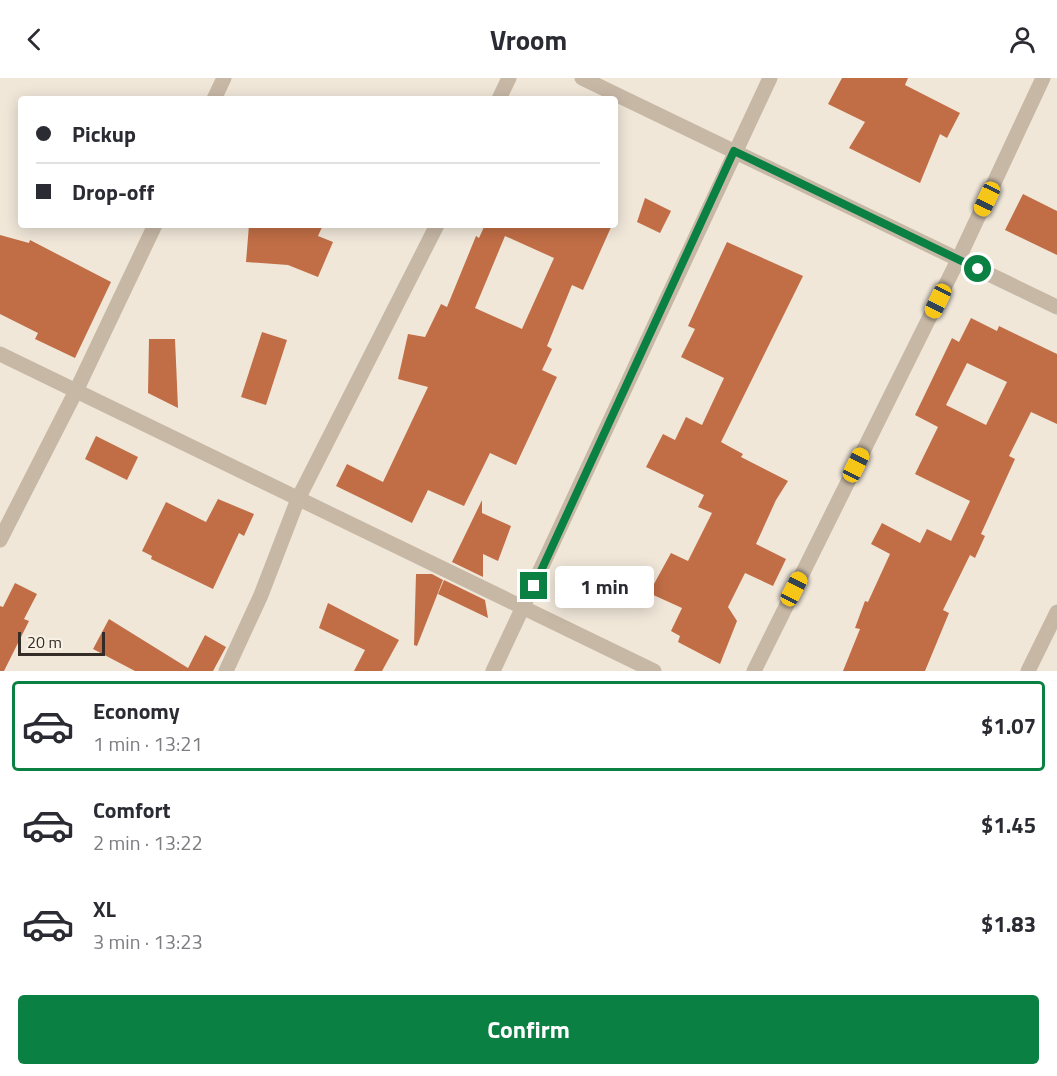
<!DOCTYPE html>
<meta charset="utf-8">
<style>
body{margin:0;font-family:"Titillium Web",sans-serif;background:#f7f7f7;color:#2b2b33;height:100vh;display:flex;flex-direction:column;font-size:22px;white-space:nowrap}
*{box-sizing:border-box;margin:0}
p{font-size:20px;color:#7c7c81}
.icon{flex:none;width:33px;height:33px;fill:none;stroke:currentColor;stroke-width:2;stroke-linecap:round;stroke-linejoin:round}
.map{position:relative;height:593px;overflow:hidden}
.panel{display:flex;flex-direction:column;background:#fff;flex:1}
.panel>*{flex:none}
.top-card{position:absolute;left:18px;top:18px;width:600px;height:132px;border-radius:6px;box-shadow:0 3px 15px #0003;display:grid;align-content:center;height:132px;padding:0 18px;background:#fff}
.scale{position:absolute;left:18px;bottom:15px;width:87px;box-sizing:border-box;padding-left:6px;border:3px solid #342c26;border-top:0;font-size:16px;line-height:21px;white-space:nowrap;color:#342c26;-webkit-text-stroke:4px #f8f1e5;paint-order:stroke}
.end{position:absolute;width:27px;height:27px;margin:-14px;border:8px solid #0b8043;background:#fff;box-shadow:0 0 0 3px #fff}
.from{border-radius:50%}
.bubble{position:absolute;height:42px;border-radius:6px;background:#fff;box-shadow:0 3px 15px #0003;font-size:20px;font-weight:700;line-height:42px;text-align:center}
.car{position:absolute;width:18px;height:36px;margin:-18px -9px;border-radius:8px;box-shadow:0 0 4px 2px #0007;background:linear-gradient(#f5c518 24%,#345 0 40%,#f5c518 0 76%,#345 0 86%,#f5c518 0)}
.top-card b{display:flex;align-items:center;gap:21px;height:57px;font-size:22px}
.top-card b+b{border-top:2px solid #e1e1e2}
.top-card i{width:15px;height:15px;background:#2b2b33}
ul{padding:10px 0 0;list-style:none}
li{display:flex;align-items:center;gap:18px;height:90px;margin:0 12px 9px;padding:0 6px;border:3px solid transparent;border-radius:6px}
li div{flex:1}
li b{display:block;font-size:22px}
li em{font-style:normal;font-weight:700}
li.current{border-color:#0b8043}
li>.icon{width:54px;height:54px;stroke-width:1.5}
.primary-button{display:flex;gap:12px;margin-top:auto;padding:12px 18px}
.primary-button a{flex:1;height:69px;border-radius:6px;background:#0b8043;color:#fff;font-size:24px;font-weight:700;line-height:69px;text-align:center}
header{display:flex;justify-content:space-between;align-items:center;height:78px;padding:0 18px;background:#fff;font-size:27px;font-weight:700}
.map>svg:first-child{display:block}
.building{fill:#c16e46;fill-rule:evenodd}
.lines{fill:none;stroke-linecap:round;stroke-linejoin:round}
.minor{stroke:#c7b8a6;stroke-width:15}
.route{stroke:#0b8043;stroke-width:8}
</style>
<header><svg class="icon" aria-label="back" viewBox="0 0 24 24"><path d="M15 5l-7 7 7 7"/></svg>Vroom<svg class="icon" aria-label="person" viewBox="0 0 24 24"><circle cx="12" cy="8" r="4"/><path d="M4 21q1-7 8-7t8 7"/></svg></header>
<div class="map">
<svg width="1057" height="593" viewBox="0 0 1057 593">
<rect width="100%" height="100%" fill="#f0e7d9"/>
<g class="building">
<polygon points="842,0 908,0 905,7 960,35 947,60 940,56 920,105 849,70 865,44 828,26"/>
<polygon points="1023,116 1057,133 1057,177 1005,152"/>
<polygon points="645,120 671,133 660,155 637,144"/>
<polygon points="249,147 323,147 318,158 333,164 318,199 288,187 246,184"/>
<path d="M 480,147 L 612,147 L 583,212 L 572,207 L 547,268 L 552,271 L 542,292 L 557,299 L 516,387 L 490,375 L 464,428 L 428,412 L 412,445 L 336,408 L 347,386 L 383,404 L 428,309 L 398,301 L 408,256 L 425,259 L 441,226 L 447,229 L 476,158 L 479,160 L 484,149 ZM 505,158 L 554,180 L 522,251 L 475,230 Z"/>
<polygon points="0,157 29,165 30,162 111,204 75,280 35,261 38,255 0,236"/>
<polygon points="727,164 803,198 721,364 743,376 741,379 788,403 776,422 756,466 786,481 773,508 745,495 728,529 737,543 720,586 678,564 680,558 671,553 682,530 649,515 671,475 688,483 712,435 698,429 704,417 646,389 663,356 675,362 686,339 702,347 724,300 681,279 695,251 688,248"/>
<path d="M 971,240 L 997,253 L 999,248 L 1057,276 L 1057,346 L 1031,334 L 1009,378 L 1015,381 L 981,456 L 985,458 L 975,480 L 970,477 L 943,532 L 949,535 L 925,593 L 843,593 L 860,551 L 855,550 L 865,523 L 868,524 L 890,476 L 871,466 L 882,445 L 920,465 L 927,451 L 951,463 L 970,423 L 915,396 L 938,349 L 915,337 L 952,260 L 959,264 ZM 967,285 L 1007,304 L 986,347 L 946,327 Z"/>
<polygon points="262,254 287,262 266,327 241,319"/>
<polygon points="149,261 175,261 178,330 148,315"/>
<polygon points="96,358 138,379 127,402 85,381"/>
<polygon points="218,421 254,436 244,458 239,455 213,511 151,481 152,478 142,473 166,424 206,444"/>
<polygon points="482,422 482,435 511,448 498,483 483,476 483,499 452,484"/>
<polygon points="416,496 432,496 443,502 417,568 414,567"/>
<polygon points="444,502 485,522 488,540 438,516"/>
<polygon points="15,505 37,516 24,541 29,543 4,593 0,593 0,528 3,529"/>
<polygon points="328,525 399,562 382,593 354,593 365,572 319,550"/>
<polygon points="109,541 188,590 205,557 226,569 213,593 135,593 93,571"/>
</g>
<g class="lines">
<g class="minor">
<polyline points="582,0 1057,229"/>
<polyline points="214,21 224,0"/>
<polyline points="499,21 509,0"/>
<polyline points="0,276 654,593"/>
<polyline points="0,462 76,313 155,147"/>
<polyline points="226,593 261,517 298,421 437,147"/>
<polyline points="493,593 770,0"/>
<polyline points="754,593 958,182 1043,0"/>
<polyline points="1028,593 1057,534"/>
</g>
</g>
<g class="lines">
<polyline class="route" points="534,508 734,73 978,191"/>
</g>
</svg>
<div class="scale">20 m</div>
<i class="end from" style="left:978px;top:191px"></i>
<i class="end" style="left:534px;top:508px"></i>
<div class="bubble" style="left:555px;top:488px;width:99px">1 min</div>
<i class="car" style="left:987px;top:121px;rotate:205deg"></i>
<i class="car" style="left:938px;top:223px;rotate:206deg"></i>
<i class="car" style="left:856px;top:387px;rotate:26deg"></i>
<i class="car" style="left:794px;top:511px;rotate:27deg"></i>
<div class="top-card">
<b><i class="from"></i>Pickup</b>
<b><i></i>Drop-off</b>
</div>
</div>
<section class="panel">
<ul>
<li class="current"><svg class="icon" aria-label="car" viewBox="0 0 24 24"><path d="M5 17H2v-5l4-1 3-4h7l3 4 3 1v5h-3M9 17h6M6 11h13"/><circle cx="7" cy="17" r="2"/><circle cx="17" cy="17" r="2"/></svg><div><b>Economy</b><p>1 min · 13:21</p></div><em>$1.07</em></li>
<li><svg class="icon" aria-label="car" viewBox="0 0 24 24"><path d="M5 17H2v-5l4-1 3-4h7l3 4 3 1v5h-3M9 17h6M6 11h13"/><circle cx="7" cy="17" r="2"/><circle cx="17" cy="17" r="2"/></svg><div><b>Comfort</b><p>2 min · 13:22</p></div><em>$1.45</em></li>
<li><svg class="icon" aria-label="car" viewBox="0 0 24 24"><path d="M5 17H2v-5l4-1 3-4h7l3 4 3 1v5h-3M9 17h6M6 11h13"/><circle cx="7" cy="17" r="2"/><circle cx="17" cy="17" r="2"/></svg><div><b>XL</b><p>3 min · 13:23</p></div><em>$1.83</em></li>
</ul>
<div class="primary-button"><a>Confirm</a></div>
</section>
